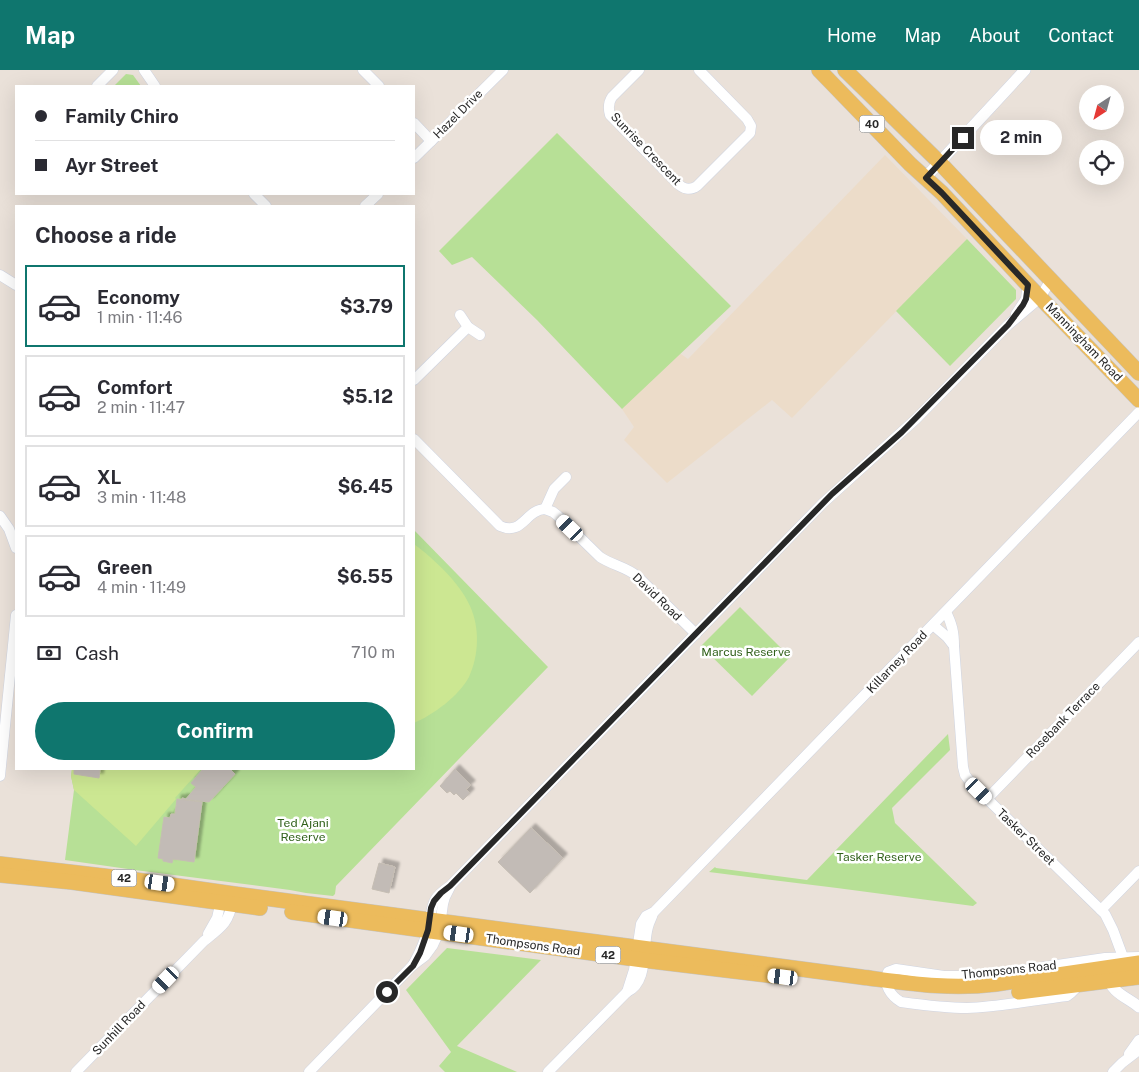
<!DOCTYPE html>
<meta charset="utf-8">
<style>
body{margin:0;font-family:"Public Sans",sans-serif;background:#f7f7f7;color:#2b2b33;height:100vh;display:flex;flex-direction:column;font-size:19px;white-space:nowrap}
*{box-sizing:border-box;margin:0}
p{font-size:16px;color:#7c7c81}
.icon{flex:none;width:28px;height:28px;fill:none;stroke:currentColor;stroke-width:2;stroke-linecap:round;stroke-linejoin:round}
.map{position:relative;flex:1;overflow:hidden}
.details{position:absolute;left:15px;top:135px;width:400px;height:565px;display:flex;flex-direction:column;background:#fff;border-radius:0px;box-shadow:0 5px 20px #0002}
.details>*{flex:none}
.top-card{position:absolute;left:15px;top:15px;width:400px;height:110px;border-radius:0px;box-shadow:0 5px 20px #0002;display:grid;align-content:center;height:110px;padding:0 20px;background:#fff}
.needle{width:32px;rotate:216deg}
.fabs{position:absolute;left:1079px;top:15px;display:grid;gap:10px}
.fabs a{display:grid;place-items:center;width:45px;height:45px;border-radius:50%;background:#fff;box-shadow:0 5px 20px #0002;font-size:25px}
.end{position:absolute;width:22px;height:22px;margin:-11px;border:6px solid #282828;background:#fff;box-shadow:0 0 0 2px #fff}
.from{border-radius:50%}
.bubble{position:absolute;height:35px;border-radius:18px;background:#fff;box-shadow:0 5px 20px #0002;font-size:16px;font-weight:700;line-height:35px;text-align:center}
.car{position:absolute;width:15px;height:30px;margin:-15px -8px;border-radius:6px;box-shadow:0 0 4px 1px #0007;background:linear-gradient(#fff 24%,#345 0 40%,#fff 0 76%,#345 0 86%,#fff 0)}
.top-card b{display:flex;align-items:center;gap:18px;height:48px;font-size:19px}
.top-card b+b{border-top:1px solid #e1e1e2}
.top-card i{width:12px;height:12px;background:#2b2b33}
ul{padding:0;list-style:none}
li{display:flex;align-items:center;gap:15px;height:82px;margin:0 10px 8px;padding:0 10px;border:2px solid #e1e1e2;border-radius:0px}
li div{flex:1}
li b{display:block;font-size:19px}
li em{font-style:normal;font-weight:700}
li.selected{border-color:#0f766e}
li>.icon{width:45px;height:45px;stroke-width:1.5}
h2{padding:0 20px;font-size:22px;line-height:60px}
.pay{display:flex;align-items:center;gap:12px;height:55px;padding:0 20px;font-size:19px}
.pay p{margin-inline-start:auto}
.primary-button{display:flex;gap:10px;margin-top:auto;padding:10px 20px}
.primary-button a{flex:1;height:58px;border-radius:30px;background:#0f766e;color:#fff;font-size:20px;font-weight:700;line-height:58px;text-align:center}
header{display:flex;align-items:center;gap:30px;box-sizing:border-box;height:70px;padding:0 25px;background:#0f766e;color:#fff}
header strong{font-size:24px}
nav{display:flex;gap:28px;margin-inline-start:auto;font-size:18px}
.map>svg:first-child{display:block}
.education{fill:#ecdcc9}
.green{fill:#b7e096}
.pitch{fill:#cce792}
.building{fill:#c2bbb6;stroke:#c5bdb3;filter:url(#shadow)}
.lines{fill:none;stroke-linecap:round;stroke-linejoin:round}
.minor-casing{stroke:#cfd4e1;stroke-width:11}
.tertiary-casing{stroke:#cfd4e1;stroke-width:12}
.primary-casing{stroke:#c3c3c3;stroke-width:16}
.minor{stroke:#fff;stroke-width:10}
.tertiary{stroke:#fff;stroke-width:11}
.primary{stroke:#ecbb5c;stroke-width:15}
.route{stroke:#282828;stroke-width:6}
.labels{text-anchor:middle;stroke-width:5;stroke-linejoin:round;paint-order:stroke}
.shield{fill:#fff;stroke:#686868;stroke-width:1}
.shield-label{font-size:11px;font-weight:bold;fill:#282828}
.street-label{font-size:12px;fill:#282828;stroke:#fff}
.park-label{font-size:12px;fill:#31611b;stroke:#fff}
</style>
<header>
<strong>Map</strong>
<nav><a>Home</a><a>Map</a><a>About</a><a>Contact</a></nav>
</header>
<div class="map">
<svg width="1139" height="1002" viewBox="0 0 1139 1002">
<defs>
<filter id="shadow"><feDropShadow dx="4.5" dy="-4.5" stdDeviation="1" flood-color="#0004"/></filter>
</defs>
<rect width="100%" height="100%" fill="#eae1d9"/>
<polygon class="education" points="885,85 967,169 792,348 772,330 667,413 624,370 634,357 622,339 678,282 688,289"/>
<g class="green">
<polygon points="126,4 133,5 141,16 114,16"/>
<polygon points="557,63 731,236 622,339 537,250 472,187 452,195 439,181"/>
<polygon points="967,169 1016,220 1016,229 950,296 896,241"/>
<polygon points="414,460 548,597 336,816 335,824 333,826 306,823 290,820 135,800 65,790 74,720 71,706 72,699 414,699"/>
<polygon points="740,537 790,587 752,626 701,576"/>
<polygon points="948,664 950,680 892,738 895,753 977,833 973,836 837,818 709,802 715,797 716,798 807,810"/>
<polygon points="447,878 541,890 457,976 517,1002 445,1002 439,996 451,982 406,920"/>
</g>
<g class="pitch">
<path d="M 414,474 C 434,489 460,513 470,536 C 480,558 479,585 469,607 C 459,626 433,645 414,653 Z"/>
<polygon points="72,699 201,699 175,728 176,729 136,776 74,720 71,706"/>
</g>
<g class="building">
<polygon points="74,699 100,699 99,708 74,704"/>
<polygon points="203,699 230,699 235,704 209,732 182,729 182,728 186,729 196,717 191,713"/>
<polygon points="455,699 471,715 466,719 470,723 463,730 456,723 454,725 450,721 447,723 440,716"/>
<polygon points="177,729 202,732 194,792 173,789 172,793 163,791 163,789 158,788 164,747 170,748 171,744 175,744"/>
<polygon points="531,758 563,788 530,823 498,792"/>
<polygon points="379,793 395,797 389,823 372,819"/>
</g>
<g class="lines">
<defs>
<g id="minor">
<polyline points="144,0 155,16"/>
<polyline points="363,0 379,16"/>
<path d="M 639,0 L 612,27 C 608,33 608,38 610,45 L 677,113 C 683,119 690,121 697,116 L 750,63 L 751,56 L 747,49 L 699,0"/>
<polyline points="97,16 113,0"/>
<polyline points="414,53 431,71"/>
<polyline points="414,88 503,0"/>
<polyline points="254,124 266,136"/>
<polyline points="365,136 378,124"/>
<polyline points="0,205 16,215"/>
<polyline points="1016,244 1026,229 1028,215"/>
<polyline points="460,245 468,257 480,265"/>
<polyline points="414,310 468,257"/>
<path d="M 414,369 L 500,456 C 523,466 525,440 545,439"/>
<path d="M 566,407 L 554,419 L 545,439 L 553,442 L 558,446 L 600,487 C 612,495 626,497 637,506 L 696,564"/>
<polyline points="0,446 9,459 16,478"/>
<path d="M 946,542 C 952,554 954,562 954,576 L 963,697 L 965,705 L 971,713 L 1105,844 L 1113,860 L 1123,887"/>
<polyline points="933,555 947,567 954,576"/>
<polyline points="0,706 16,545"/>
<polyline points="987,729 1139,572"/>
<polyline points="1101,840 1139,801"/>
<polyline points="208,864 217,848 222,826"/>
<path d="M 413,895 C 419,884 425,872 428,859 C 434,836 428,831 450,816 L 823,433 L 916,349 L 1008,255 L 1040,228 L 1050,211"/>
<path d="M 1080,914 L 1071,923 L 1067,926 C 1033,930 1000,937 967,938 C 945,938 923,935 901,932 C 891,926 882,914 888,902 L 896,899 L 944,906 L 977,906 L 996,904 L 1105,888 L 1139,887"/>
<polyline points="627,922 634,900 641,854 646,846 654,842 1139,342"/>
<polyline points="1129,984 1139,970"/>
<path d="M 76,1002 L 204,871 C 222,857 229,853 233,829"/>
<polyline points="309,1002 413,895 425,886 433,875 439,862 443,834 445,827 450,817"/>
<path d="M 548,1002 L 627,922 C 649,912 642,878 648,857 C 649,852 652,848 653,843"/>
<polyline points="1113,1002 1122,993 1139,980"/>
</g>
<g id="tertiary">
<polyline points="925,108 1025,0"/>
<path d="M 1108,906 C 1111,923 1127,927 1139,937"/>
</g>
<g id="primary">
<polyline points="819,0 910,94 942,123 1028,215 1139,330"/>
<polyline points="845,0 940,93 1139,303"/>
<path d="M 0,794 L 129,809 L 234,824 L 861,907 C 908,913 949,920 996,914 L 1139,893"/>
<polyline points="0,805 72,812 260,838"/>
<polyline points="292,842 643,890 782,907"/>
<polyline points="1019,922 1139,907"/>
</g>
</defs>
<use href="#minor" class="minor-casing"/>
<use href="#tertiary" class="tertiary-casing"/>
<use href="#primary" class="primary-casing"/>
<use href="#minor" class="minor"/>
<use href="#tertiary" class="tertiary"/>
<use href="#primary" class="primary"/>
</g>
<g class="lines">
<polyline class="route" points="387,922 413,896 420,883 428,860 431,838 434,831 441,823 450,816 832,424 902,362 1008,255 1023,235 1026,229 1028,215 942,123 926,108 963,68"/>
</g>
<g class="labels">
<g class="shield">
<rect x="859.5" y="45.5" width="25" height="17" rx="4"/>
<rect x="111.5" y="799.5" width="25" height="17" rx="4"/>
<rect x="595.5" y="876.5" width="25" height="17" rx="4"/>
</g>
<g class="shield-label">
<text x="872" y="58">40</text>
<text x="124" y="812">42</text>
<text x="608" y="889">42</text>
</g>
<g class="street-label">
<text transform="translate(458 44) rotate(-45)" y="4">Hazel Drive</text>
<text transform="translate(646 79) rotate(46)" y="4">Sunrise Crescent</text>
<text transform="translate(1084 272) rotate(46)" y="4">Manningham Road</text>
<text transform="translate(657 527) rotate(44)" y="4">David Road</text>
<text transform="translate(897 592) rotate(-46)" y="4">Killarney Road</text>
<text transform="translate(1063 650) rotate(-46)" y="4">Rosebank Terrace</text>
<text transform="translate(1026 767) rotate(44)" y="4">Tasker Street</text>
<text transform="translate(533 875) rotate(8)" y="4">Thompsons Road</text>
<text transform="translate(1009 900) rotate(-6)" y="4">Thompsons Road</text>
<text transform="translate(119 958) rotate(-46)" y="4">Sunhill Road</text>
</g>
<g class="park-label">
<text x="746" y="586">Marcus Reserve</text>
<text x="303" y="757">Ted Ajani<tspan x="303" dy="14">Reserve</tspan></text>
<text x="879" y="791">Tasker Reserve</text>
</g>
</g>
</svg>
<div class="fabs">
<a><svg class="needle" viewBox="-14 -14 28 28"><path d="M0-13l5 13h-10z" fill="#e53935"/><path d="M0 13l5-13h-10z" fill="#7c7c81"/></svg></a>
<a><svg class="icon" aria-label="locate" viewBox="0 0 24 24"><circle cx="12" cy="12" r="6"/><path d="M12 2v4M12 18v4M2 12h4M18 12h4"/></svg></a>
</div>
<i class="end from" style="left:387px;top:922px"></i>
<i class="end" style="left:963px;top:68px"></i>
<div class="bubble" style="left:980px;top:50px;width:82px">2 min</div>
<i class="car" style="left:570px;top:458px;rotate:314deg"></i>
<i class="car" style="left:979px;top:721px;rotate:135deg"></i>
<i class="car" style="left:160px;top:813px;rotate:98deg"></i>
<i class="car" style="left:333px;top:848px;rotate:278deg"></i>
<i class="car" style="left:459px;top:864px;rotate:278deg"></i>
<i class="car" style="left:783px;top:907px;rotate:277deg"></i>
<i class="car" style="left:166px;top:910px;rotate:224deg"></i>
<div class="top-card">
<b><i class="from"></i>Family Chiro</b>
<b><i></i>Ayr Street</b>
</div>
<section class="details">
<h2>Choose a ride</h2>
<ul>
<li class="selected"><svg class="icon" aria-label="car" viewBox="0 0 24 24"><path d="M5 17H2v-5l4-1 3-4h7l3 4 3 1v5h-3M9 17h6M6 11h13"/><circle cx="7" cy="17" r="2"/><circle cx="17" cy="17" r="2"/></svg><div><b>Economy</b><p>1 min · 11:46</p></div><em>$3.79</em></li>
<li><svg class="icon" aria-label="car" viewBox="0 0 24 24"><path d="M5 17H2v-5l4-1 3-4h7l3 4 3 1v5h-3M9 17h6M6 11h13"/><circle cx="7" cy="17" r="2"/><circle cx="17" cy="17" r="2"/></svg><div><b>Comfort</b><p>2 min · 11:47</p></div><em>$5.12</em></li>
<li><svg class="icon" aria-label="car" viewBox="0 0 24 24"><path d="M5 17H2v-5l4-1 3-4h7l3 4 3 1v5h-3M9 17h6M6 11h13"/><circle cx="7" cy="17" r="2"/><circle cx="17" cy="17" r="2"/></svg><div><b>XL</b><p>3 min · 11:48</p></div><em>$6.45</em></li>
<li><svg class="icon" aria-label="car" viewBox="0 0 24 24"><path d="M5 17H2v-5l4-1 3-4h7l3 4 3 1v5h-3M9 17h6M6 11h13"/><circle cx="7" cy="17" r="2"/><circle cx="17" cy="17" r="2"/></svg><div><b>Green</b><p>4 min · 11:49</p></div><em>$6.55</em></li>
</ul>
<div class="pay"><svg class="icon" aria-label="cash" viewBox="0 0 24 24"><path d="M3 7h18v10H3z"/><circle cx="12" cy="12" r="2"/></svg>Cash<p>710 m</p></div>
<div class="primary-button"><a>Confirm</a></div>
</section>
</div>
